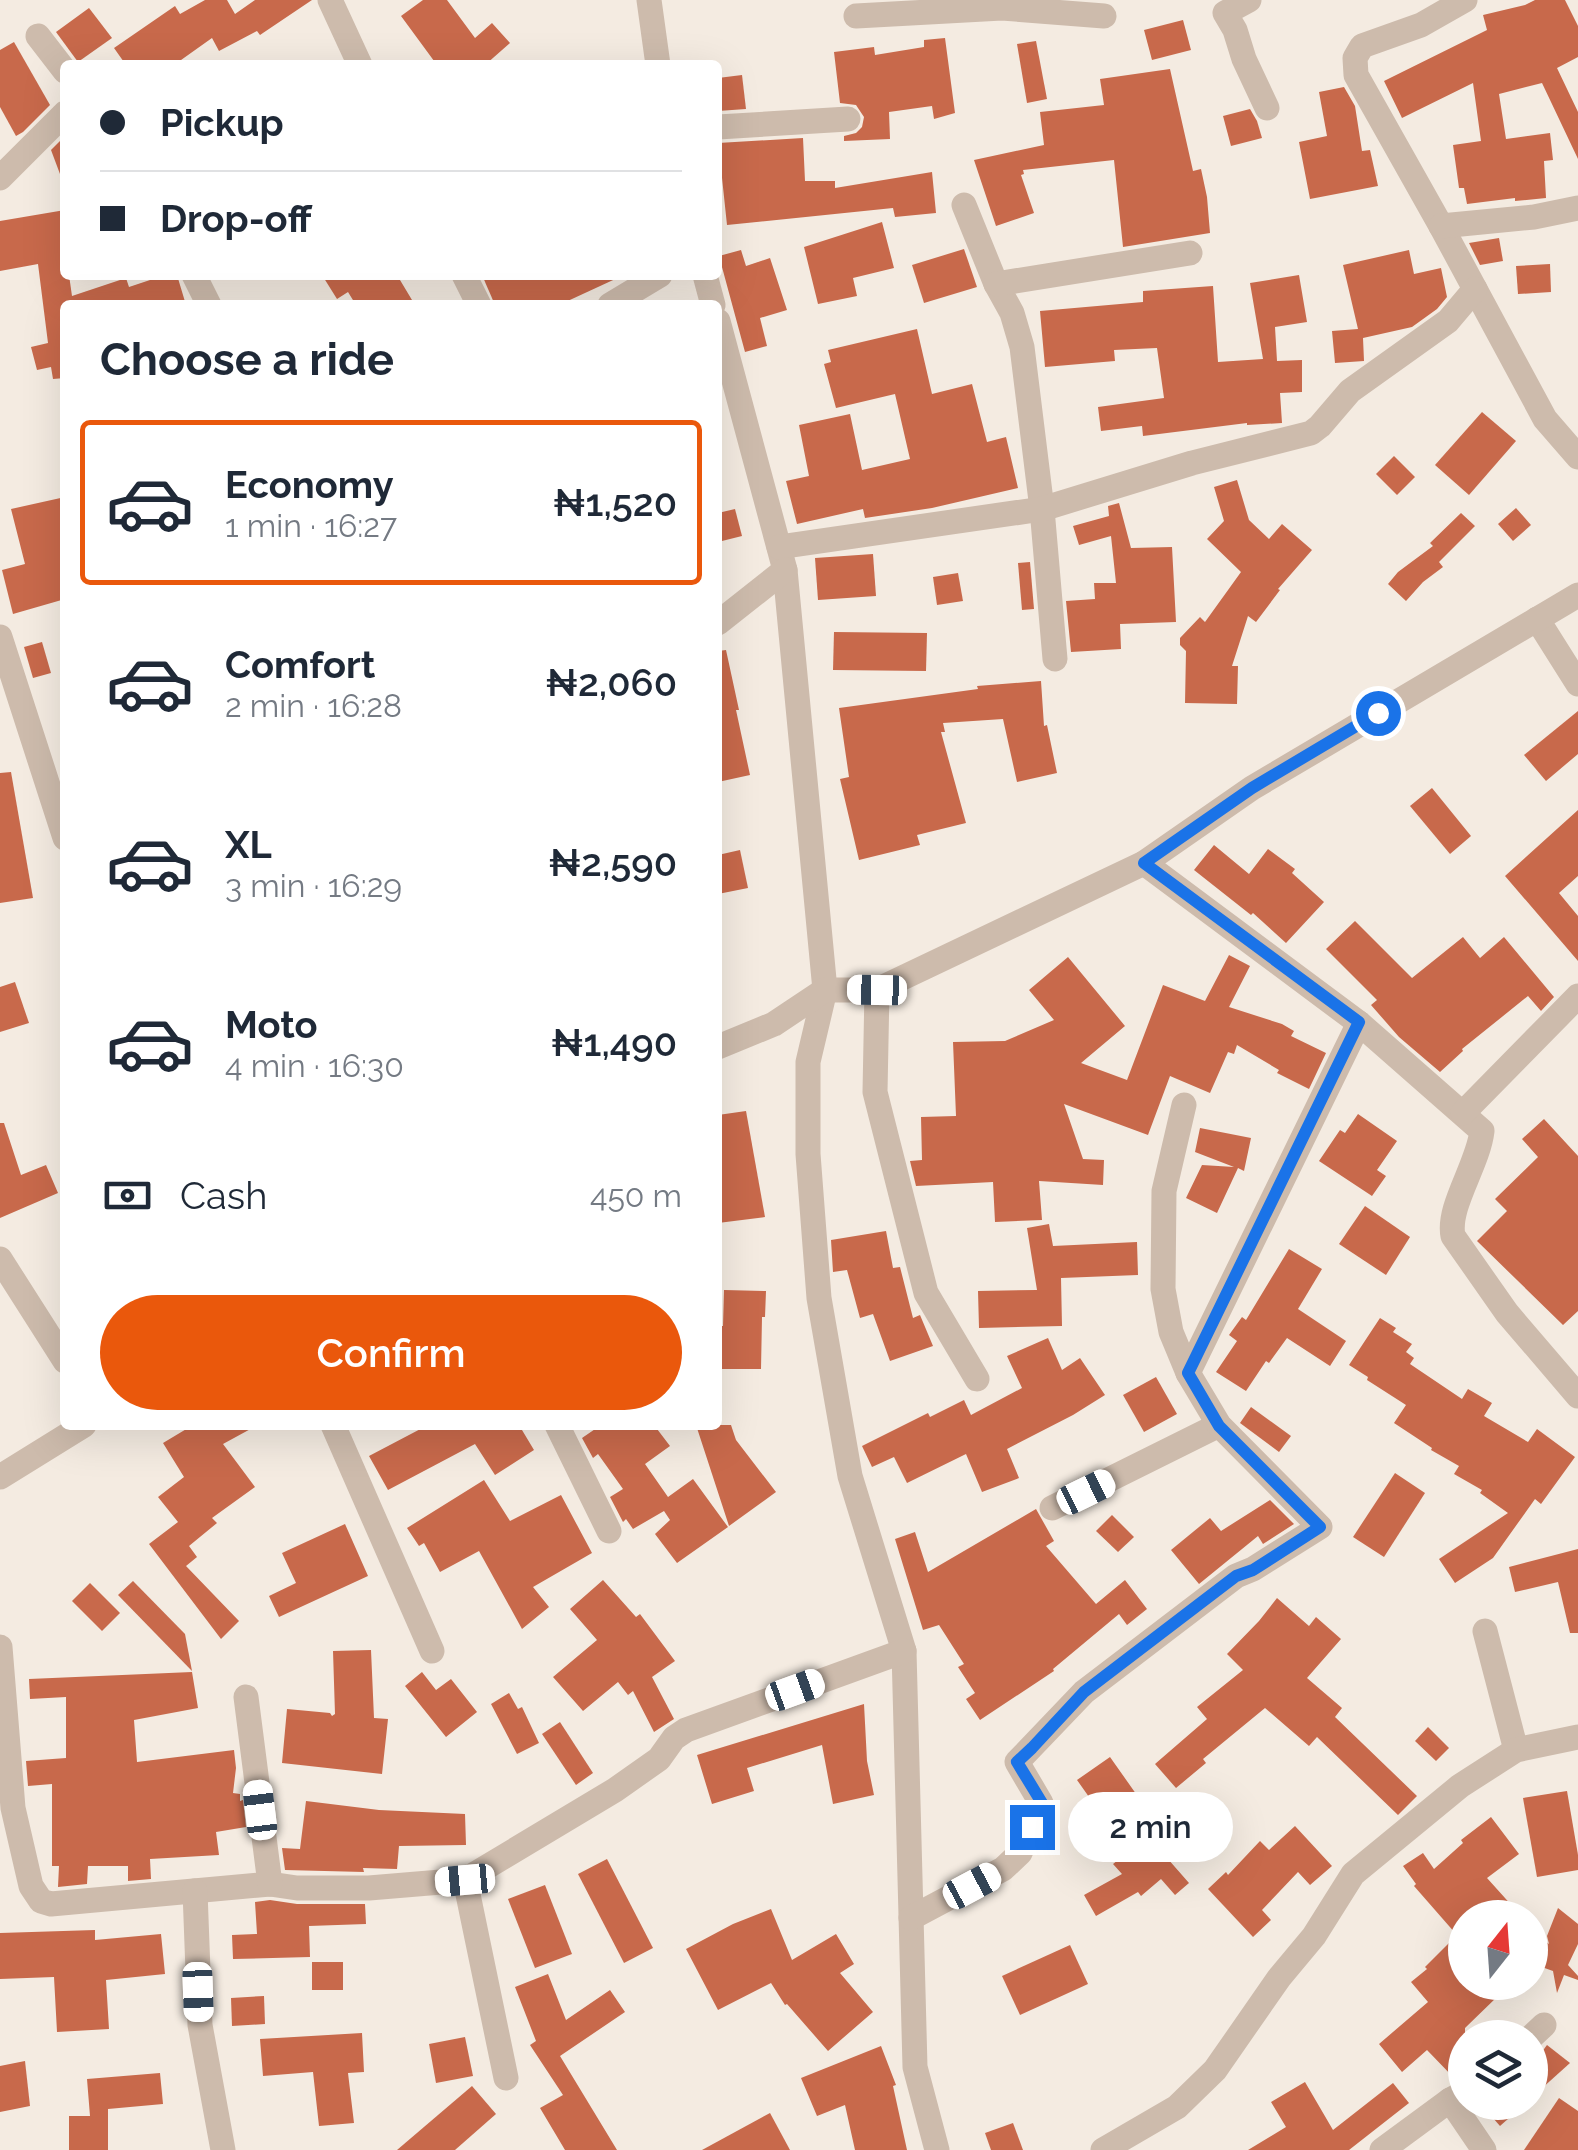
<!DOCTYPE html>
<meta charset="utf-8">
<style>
body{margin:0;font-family:Raleway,sans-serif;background:#f2f2f3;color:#1f2937;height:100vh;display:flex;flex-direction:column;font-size:38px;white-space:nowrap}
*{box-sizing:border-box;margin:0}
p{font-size:32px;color:#747a83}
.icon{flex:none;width:55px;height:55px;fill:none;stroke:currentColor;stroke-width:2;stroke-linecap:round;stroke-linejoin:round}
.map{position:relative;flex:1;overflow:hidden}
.drawer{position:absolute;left:60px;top:300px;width:662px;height:1130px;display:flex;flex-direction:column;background:#fff;border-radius:10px;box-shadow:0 10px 40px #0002}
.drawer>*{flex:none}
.hud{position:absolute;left:60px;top:60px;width:662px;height:220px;border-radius:10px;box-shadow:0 10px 40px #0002;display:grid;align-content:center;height:220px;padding:0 40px;background:#fff}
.needle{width:65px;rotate:17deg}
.fabs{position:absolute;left:1448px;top:1900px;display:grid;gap:20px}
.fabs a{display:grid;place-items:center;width:100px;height:100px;border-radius:50%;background:#fff;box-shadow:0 10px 40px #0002;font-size:50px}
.end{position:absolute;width:45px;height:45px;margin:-22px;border:12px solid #1a73e8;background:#fff;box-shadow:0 0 0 5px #fff}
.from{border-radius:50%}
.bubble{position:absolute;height:70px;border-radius:35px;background:#fff;box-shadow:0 10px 40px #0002;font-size:32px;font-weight:600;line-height:70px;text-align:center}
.car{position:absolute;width:30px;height:60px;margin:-30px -15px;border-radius:12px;box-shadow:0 0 8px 2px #0007;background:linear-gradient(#fff 24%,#345 0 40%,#fff 0 76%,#345 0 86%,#fff 0)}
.hud b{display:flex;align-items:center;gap:35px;height:95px;font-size:38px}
.hud b+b{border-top:2px solid #e0e1e3}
.hud i{width:25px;height:25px;background:#1f2937}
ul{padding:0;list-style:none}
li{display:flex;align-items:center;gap:30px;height:165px;margin:0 20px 15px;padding:0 20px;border:5px solid transparent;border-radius:10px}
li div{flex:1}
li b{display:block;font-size:38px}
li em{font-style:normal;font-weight:600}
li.active{border-color:#ea580c}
li>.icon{width:90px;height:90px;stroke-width:1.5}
h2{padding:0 40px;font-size:45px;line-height:120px}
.pay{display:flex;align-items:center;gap:25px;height:110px;padding:0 40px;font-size:38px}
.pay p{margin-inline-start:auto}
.button{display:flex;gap:20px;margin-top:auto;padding:20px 40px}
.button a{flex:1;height:115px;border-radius:60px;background:#ea580c;color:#fff;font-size:40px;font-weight:600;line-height:115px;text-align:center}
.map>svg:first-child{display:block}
.building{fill:#c8694b}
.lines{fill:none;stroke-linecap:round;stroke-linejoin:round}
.minor{stroke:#cdbbac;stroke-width:25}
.route{stroke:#1a73e8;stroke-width:12}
</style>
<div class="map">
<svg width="1578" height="2150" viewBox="0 0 1578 2150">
<rect width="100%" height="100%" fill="#f4ebe1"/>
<g class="building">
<polygon points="205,0 227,0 235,14 255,0 312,0 260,35 257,31 219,51 212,38 174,65 126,65 114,48 175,6 180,14"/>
<polygon points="423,0 447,0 475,38 492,23 510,43 485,65 437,65 401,16"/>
<polygon points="1535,0 1565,0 1578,26 1578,57 1557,68 1578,112 1578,159 1542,83 1499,94 1506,139 1550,133 1553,160 1544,161 1546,198 1515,201 1515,198 1467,204 1464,188 1459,188 1453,145 1481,141 1473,83 1402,118 1384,81 1487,30 1483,15 1525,5"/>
<polygon points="89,8 112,38 78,62 56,32"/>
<polygon points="1183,20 1191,50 1152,60 1144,30"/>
<polygon points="945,38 955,113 934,119 932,106 889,112 890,139 844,141 844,136 856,133 862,127 864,117 856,105 840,103 834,52 874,47 875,55 924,47 924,40"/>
<polygon points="1036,41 1047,99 1027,103 1017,44"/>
<polygon points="14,42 50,105 23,132 16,136 0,107 0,50"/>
<polygon points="1170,69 1193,171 1201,169 1207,197 1210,233 1123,247 1114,160 1023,170 1024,174 1021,175 1034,213 996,226 974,160 1044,145 1040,112 1104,105 1100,79"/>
<polygon points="742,75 746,109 718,111 718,78"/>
<polygon points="1344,87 1355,106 1362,151 1370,150 1378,186 1310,199 1299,142 1327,136 1319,92"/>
<polygon points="1250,109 1257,121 1262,138 1231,146 1223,116"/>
<polygon points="65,136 65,181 63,182 51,150"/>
<polygon points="803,138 805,181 835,181 835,188 932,172 936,213 895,217 893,208 727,225 720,159 718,159 718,143"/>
<polygon points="65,210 65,275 69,275 72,296 126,278 129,287 165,275 177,275 186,305 65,305 65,378 53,379 51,367 37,370 31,347 48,343 38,264 0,271 0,221"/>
<polygon points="882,222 894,268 853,278 857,296 818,304 804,247"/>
<polygon points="1499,238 1503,261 1480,265 1469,243"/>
<polygon points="964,249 977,287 924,303 912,265"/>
<polygon points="741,250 746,266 770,258 787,310 760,318 767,346 745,352 719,256"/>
<polygon points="1409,250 1414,274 1441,268 1447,297 1437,309 1412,327 1363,338 1364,361 1335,363 1332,331 1358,329 1343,265"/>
<polygon points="1550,264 1551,292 1518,294 1516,266"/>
<polygon points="322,275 397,275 415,305 356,305 348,292 337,299"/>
<polygon points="482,275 624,275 559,305 495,305"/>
<polygon points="1299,275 1307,322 1275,327 1277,361 1302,360 1302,392 1280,393 1282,423 1247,425 1247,423 1143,436 1142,426 1101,431 1098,407 1164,398 1157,348 1114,350 1115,361 1045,367 1040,311 1143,302 1143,291 1213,286 1218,362 1263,359 1250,283"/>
<polygon points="917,329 932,394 972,384 987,442 1006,437 1018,488 932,508 865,518 863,509 797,524 786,481 809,476 799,425 850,414 862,470 910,459 895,394 836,408 824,364 831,362 828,350"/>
<polygon points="1482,412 1516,441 1469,495 1435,465"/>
<polygon points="1394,456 1415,477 1397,495 1376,474"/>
<polygon points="1237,480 1249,520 1269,539 1282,524 1312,550 1278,589 1280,590 1256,622 1248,616 1232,666 1238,666 1237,704 1185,703 1186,651 1180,645 1180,638 1200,617 1205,622 1241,572 1207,539 1224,521 1214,487"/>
<polygon points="65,497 65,599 13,614 2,570 25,564 11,509"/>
<polygon points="1119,503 1131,548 1172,547 1176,622 1120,624 1121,649 1071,652 1066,601 1095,599 1094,583 1116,583 1111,536 1079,545 1073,526 1109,516 1108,506"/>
<polygon points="1516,508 1531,525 1513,541 1498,524"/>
<polygon points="735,509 742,536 718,542 718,513"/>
<polygon points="1461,513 1475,526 1439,562 1443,567 1423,582 1406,601 1388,584 1398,572 1433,546 1430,543"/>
<polygon points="873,554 876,596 818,600 815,558"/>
<polygon points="1030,562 1034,609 1022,610 1018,563"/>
<polygon points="958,573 963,601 937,605 933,577"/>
<polygon points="834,632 927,633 926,671 833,670"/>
<polygon points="42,642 51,673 33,678 24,647"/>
<polygon points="726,650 739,710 736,710 750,775 718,782 718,651"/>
<polygon points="1041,681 1044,726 1047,725 1057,773 1017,782 1003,719 943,723 945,732 941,732 966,823 917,835 920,845 859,860 840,779 849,777 839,708 978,689 977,686"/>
<polygon points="1578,711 1578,754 1546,781 1524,755"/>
<polygon points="11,772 33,898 0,903 0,773"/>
<polygon points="1432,788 1471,836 1450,854 1410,806"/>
<polygon points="1578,810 1578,876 1559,893 1578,916 1578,961 1505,876"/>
<polygon points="1214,845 1249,874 1268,849 1295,869 1292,873 1324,902 1286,943 1253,913 1251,915 1194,870"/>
<polygon points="740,850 748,888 718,894 718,855"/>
<polygon points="1355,921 1412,978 1463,937 1480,958 1504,937 1554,997 1541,1011 1528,996 1462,1049 1463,1051 1440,1072 1399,1037 1371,1005 1377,1000 1326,949"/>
<polygon points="1229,955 1250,966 1229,1007 1282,1024 1294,1031 1291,1036 1326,1053 1309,1089 1277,1073 1279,1070 1237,1045 1234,1054 1228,1052 1210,1093 1170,1076 1148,1135 1064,1104 1083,1159 1104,1160 1103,1185 1039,1181 1042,1220 995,1222 993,1182 916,1186 910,1161 922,1160 921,1117 956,1116 953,1042 1005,1041 1054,1020 1029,990 1068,957 1125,1026 1081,1063 1127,1080 1163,985 1205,1001"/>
<polygon points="15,982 29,1023 0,1032 0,987"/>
<polygon points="746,1111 765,1217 718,1223 718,1115"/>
<polygon points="1358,1114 1397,1141 1377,1170 1386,1176 1372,1196 1319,1161 1340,1130 1345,1133"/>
<polygon points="1544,1119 1578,1156 1578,1311 1563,1325 1477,1241 1507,1211 1495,1199 1538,1157 1522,1139"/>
<polygon points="0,1123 4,1123 21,1175 46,1165 58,1193 0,1218"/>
<polygon points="1200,1128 1251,1138 1244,1171 1238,1168 1217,1213 1186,1198 1202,1165 1234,1167 1195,1152"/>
<polygon points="1365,1206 1410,1237 1386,1275 1339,1244"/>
<polygon points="1049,1224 1053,1246 1137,1242 1138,1275 1061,1278 1062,1326 979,1328 978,1291 1037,1290 1027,1228"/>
<polygon points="886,1231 893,1268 900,1267 913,1318 920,1315 933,1346 890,1361 873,1314 860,1318 847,1270 833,1272 831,1240"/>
<polygon points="1289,1249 1322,1269 1298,1309 1346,1341 1330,1366 1287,1338 1269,1363 1266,1361 1246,1391 1216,1372 1237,1341 1229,1335 1242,1317 1246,1320"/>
<polygon points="724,1290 766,1291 765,1317 762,1317 761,1369 718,1369 718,1326 723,1326"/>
<polygon points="1380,1318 1396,1328 1393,1332 1412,1344 1406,1352 1414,1358 1410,1364 1462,1399 1468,1389 1492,1403 1484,1416 1528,1442 1537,1429 1575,1457 1541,1504 1535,1499 1493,1558 1455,1583 1439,1559 1508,1513 1480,1493 1482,1490 1454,1474 1459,1466 1431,1450 1432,1448 1394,1423 1406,1405 1367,1380 1368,1377 1349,1365"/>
<polygon points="1048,1338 1062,1370 1080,1358 1105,1395 1073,1415 1007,1449 1019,1478 982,1492 966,1454 907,1483 894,1457 872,1467 862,1446 928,1413 930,1417 964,1400 971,1415 1022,1388 1007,1356"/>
<polygon points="1156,1377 1177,1414 1144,1432 1123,1395"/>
<polygon points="1251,1407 1291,1436 1279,1452 1240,1423"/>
<polygon points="193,1425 258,1425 223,1444 255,1487 212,1518 217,1523 189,1546 197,1557 186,1566 239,1621 221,1639 149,1544 178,1522 158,1497 184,1477 163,1443"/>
<polygon points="428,1425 519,1425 534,1450 495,1475 475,1444 388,1490 369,1456"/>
<polygon points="601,1425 654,1425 670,1446 645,1464 668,1497 693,1479 728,1527 677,1563 655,1534 670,1520 664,1511 633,1529 626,1519 623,1522 610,1497 623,1489 598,1454 593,1458 582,1438"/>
<polygon points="696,1425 731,1425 736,1440 776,1492 729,1526"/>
<polygon points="1395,1473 1425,1493 1384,1557 1353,1537"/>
<polygon points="484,1480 510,1521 561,1495 592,1553 533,1587 549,1607 522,1629 479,1551 440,1572 424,1543 419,1546 407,1528"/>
<polygon points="1270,1500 1294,1524 1263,1544 1258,1536 1199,1584 1171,1550 1210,1518 1221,1531"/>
<polygon points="1036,1509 1054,1541 1046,1546 1096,1604 1125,1580 1147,1609 1127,1625 1119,1614 1053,1669 1054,1671 980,1720 966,1699 975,1693 958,1667 964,1664 939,1625 923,1630 895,1539 915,1532 928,1572"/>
<polygon points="1112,1515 1134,1537 1118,1552 1096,1531"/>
<polygon points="345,1524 368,1576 279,1617 269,1596 296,1583 282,1553"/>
<polygon points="1578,1549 1578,1633 1570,1633 1558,1582 1515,1592 1509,1567"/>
<polygon points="603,1580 636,1617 640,1614 675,1661 652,1677 674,1719 654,1732 633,1691 628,1695 618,1682 583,1711 553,1677 597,1640 570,1609"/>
<polygon points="133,1581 185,1634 192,1671 118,1595"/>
<polygon points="90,1583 120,1613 102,1631 72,1601"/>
<polygon points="1277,1598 1309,1626 1316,1617 1341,1639 1307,1678 1342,1708 1335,1717 1417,1796 1398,1815 1317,1737 1309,1746 1265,1708 1203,1759 1206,1763 1176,1788 1155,1764 1207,1719 1197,1707 1243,1670 1227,1654 1259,1621"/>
<polygon points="371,1650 374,1718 388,1719 382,1774 282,1763 287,1709 330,1713 332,1716 335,1714 333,1651"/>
<polygon points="192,1672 198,1708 134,1720 137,1762 234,1750 236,1768 233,1793 240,1794 240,1801 243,1800 246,1827 216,1832 219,1855 150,1859 151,1879 128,1881 128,1866 88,1866 87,1884 58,1887 59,1866 52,1866 52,1784 28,1786 26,1761 66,1758 66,1697 30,1699 29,1679"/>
<polygon points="422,1672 436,1690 451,1679 477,1712 446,1737 405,1686"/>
<polygon points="509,1693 518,1709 522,1707 539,1743 517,1754 491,1704"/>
<polygon points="864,1704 867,1761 874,1795 833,1804 822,1745 747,1768 754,1791 712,1804 697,1755"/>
<polygon points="560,1722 593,1773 576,1785 542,1734"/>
<polygon points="1428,1727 1449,1748 1436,1761 1415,1741"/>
<polygon points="1110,1757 1158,1825 1146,1834 1189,1883 1175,1895 1161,1879 1141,1896 1138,1892 1096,1916 1084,1895 1122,1874 1113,1864 1128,1852 1077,1780"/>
<polygon points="1567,1791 1578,1855 1578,1870 1537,1877 1523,1798"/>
<polygon points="306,1801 379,1810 465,1814 466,1845 399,1846 397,1869 363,1868 364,1872 285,1870 282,1848 300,1849"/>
<polygon points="1491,1817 1519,1854 1487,1878 1523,1918 1465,1918 1465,1926 1456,1934 1414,1886 1416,1884 1403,1866 1423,1853 1434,1869 1463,1843 1461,1840"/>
<polygon points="1295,1826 1332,1866 1310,1885 1298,1872 1262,1910 1271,1920 1253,1937 1208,1889 1226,1872 1228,1875 1260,1841 1269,1850"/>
<polygon points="607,1859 653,1948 624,1963 578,1874"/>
<polygon points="545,1885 572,1954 535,1968 508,1899"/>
<polygon points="270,1900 297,1904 365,1904 366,1924 309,1926 310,1957 233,1959 232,1935 257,1934 255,1902"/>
<polygon points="1558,1908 1578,1924 1578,1944 1568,1965 1578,1976 1578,1980 1564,1975 1557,1993 1553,1971 1536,1965 1545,1941 1549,1944 1547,1936"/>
<polygon points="771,1909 792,1960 836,1934 854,1964 840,1973 873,2012 828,2051 787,2004 785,2005 771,1983 718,2010 686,1949 733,1924"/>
<polygon points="95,1930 95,1940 161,1934 165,1974 106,1980 109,2029 57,2032 54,1977 0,1979 0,1933"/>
<polygon points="1449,1943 1465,1960 1465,1982 1487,1982 1499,1995 1465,2028 1465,2076 1455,2079 1427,2050 1402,2072 1379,2044 1428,2002 1411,1982 1427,1969 1425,1967"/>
<polygon points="1070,1945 1088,1984 1020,2015 1002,1976"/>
<rect x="312" y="1962" width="31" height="28"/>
<polygon points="548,1974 566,2020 610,1990 625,2012 560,2056 617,2150 565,2150 540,2108 563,2095 530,2045 536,2041 515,1987"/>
<polygon points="264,1996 265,2024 232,2026 231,1998"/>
<polygon points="362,2033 364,2072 348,2073 354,2123 319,2126 313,2072 263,2076 260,2039"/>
<polygon points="465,2037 473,2076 436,2083 429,2044"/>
<polygon points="1547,2045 1570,2063 1530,2099 1530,2068"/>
<polygon points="881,2046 896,2085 893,2086 907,2150 855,2150 845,2105 817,2116 801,2078"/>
<polygon points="25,2061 30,2106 0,2112 0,2066"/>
<polygon points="160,2073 163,2104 108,2109 108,2150 69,2150 69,2116 90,2116 87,2079"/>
<polygon points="1305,2082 1333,2130 1393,2083 1409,2103 1349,2150 1248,2150 1286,2127 1271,2102"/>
<polygon points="472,2086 496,2114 455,2150 397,2150"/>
<polygon points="1559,2098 1578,2111 1578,2150 1524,2150"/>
<polygon points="1479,2102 1527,2102 1500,2126"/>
<polygon points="770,2113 790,2150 702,2150"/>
<polygon points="1013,2123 1023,2150 991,2150 985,2133"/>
</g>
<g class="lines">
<g class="minor">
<polyline points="330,0 360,65"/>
<polyline points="649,0 658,65"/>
<polyline points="1249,0 1225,13 1235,30 1244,59 1267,108"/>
<polyline points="1465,0 1421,25 1362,46 1355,58 1356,75 1441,226 1545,419 1578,457"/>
<polyline points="856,16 1002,8 1104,16"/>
<polyline points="38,36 65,71"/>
<polyline points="718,127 848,119"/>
<polyline points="0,178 65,113"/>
<polyline points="964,205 996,284 1012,313 1022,347 1042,509 1055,659"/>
<polyline points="1441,226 1534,217 1578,208"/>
<polyline points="194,275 209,305"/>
<polyline points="464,275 479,305"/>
<polyline points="705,275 713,305"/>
<polyline points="996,284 1190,253"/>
<polyline points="610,305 660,275"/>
<polyline points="718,321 785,570 825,990 808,1062 808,1154 819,1298 850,1476 904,1651 915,2067 937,2150"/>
<polyline points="779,547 1042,509 1192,463 1311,433 1320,426 1350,391 1448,321 1475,289"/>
<polyline points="1537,619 1578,684"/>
<polyline points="718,623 785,570"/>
<polyline points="0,637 65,838"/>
<path d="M 1144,863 L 1359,1023 L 1482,1131 C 1478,1165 1447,1207 1453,1236 L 1507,1313 L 1578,1396"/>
<polyline points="877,990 875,1092 926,1293 977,1379"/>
<polyline points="718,1047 774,1024 825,990 877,990 1144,863 1252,788 1578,595"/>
<polyline points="1463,1113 1578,996"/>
<polyline points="0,1259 65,1361"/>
<polyline points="1188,1373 1359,1023"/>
<polyline points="333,1425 432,1651"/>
<polyline points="557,1425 609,1531"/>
<polyline points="0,1477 84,1425"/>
<polyline points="1052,1508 1219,1425"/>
<polyline points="1485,1631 1516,1750"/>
<polyline points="0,1647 13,1808 31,1886 41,1901 51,1904 270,1884 297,1888 369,1888 465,1880 615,1790 659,1759 674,1738 686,1730 904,1651"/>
<polyline points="246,1697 270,1884"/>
<polyline points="465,1880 506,2078"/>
<polyline points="195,1891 200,2025 223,2150"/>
<polyline points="911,1918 1003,1869 1020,1853 1041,1803 1017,1762 1084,1692 1236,1576 1253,1569 1320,1527 1219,1425 1188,1373 1171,1332 1163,1289 1164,1191 1184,1105"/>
<polyline points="1530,2038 1544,2025"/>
<polyline points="1450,2100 1484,2150"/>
<polyline points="1103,2150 1177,2107 1215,2070 1279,1978 1314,1936 1353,1874 1460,1786 1516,1750 1578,1737"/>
<polyline points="1382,2150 1450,2100 1465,2092"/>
</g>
</g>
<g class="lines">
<polyline class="route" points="1032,1827 1042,1803 1017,1762 1032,1748 1084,1692 1236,1576 1253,1570 1320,1527 1219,1426 1188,1373 1359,1022 1144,863 1252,788 1378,713"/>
</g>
</svg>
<div class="fabs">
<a><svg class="needle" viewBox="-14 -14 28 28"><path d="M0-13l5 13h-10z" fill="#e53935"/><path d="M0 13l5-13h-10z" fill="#747a83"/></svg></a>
<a><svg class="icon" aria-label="layers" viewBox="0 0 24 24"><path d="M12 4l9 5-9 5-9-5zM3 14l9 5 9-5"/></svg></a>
</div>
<i class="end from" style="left:1378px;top:713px"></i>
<i class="end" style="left:1032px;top:1827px"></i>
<div class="bubble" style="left:1068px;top:1792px;width:165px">2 min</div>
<i class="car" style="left:877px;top:990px;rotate:271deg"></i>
<i class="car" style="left:1086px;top:1492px;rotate:64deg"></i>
<i class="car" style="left:795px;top:1690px;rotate:70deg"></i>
<i class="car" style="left:260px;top:1810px;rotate:353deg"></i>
<i class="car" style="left:465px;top:1880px;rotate:265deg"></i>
<i class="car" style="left:972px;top:1886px;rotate:62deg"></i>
<i class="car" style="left:198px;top:1992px;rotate:178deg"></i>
<div class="hud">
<b><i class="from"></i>Pickup</b>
<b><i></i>Drop-off</b>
</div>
<section class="drawer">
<h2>Choose a ride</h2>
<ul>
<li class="active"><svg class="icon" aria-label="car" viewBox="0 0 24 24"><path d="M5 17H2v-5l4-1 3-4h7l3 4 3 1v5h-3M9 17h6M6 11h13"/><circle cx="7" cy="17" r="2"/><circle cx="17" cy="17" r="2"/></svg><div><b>Economy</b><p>1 min · 16:27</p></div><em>₦1,520</em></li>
<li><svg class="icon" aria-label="car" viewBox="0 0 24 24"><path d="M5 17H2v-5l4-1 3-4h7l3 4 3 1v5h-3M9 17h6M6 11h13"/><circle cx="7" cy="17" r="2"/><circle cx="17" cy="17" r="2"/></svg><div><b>Comfort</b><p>2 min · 16:28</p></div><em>₦2,060</em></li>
<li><svg class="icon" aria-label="car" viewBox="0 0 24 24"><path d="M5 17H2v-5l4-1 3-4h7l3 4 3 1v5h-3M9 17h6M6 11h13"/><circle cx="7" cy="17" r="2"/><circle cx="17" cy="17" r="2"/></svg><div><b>XL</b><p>3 min · 16:29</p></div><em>₦2,590</em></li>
<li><svg class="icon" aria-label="car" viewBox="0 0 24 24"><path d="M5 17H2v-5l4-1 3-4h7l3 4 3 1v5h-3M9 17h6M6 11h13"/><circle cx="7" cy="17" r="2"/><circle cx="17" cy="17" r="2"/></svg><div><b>Moto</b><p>4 min · 16:30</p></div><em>₦1,490</em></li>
</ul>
<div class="pay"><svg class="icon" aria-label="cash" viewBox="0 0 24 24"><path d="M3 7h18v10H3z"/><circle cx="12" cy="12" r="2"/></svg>Cash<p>450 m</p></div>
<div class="button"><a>Confirm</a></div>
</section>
</div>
